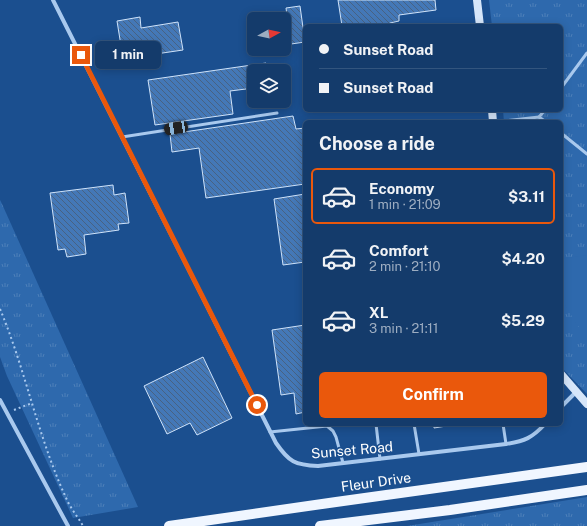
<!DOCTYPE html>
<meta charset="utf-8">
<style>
body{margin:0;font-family:"Public Sans",sans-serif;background:#214673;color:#f1f3f6;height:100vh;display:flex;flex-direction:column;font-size:15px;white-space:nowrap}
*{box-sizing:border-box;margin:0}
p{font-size:13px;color:#9dadc1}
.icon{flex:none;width:22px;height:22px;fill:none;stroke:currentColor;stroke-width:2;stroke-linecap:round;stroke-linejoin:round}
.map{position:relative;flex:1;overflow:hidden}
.sheet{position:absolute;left:303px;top:120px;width:260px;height:306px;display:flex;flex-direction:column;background:#143b6b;border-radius:6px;box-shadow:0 2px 10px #0003,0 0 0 1px #33557e}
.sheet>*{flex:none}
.top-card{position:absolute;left:303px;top:24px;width:260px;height:88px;border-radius:6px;box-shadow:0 2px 10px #0003,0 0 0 1px #33557e;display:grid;align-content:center;height:88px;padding:0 16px;background:#143b6b}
.needle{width:26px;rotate:82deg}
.controls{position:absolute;left:247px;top:12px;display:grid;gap:8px}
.controls a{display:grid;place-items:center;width:44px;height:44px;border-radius:6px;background:#143b6b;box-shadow:0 2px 10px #0003,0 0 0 1px #33557e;font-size:20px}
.end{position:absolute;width:18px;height:18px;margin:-9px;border:5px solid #ea580c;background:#fff;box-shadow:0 0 0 2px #fff}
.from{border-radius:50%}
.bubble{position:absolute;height:28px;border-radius:6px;background:#143b6b;box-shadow:0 2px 10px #0003,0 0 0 1px #33557e;font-size:13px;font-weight:700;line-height:28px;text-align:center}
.car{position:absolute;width:12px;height:24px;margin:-12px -6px;border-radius:5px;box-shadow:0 0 3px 1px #0007;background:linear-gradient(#222 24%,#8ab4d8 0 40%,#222 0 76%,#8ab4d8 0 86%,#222 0)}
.top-card b{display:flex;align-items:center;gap:14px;height:38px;font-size:15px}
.top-card b+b{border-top:1px solid #33557e}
.top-card i{width:10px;height:10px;background:#f1f3f6}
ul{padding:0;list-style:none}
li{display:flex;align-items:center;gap:12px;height:56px;margin:0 8px 6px;padding:0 8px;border:2px solid transparent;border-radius:6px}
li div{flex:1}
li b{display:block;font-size:15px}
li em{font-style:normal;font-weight:700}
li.on{border-color:#ea580c}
li>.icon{width:36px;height:36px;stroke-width:1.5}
h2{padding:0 16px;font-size:18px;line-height:48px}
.action{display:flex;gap:8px;margin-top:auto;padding:8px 16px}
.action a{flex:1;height:46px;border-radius:6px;background:#ea580c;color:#fff;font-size:16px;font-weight:700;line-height:46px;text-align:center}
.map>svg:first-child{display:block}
.park{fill:url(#park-tufts)}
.garden{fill:#2e69ad}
.building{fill:url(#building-back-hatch);stroke:#cfe3fa}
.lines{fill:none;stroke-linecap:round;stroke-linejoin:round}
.path{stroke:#a9c9ee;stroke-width:2;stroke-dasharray:2 3;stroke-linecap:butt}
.lane{stroke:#a9c9ee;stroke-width:3}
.street{stroke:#a9c9ee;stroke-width:4}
.secondary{stroke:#d6e6fa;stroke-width:8}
.primary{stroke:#f0f6ff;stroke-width:10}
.route{stroke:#ea580c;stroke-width:5}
.labels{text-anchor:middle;stroke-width:3.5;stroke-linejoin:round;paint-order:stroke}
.street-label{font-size:14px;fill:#fff;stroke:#1b4f8f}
</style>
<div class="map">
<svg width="587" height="526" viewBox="0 0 587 526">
<defs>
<pattern id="park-tufts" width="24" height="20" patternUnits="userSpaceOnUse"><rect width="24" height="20" fill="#2e69ad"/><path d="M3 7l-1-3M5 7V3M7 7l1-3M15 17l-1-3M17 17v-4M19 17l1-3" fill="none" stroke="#4d80b9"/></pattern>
<pattern id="building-back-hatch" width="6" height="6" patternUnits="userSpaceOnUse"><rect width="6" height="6" fill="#4478b7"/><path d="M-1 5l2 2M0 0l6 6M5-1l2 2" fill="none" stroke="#486282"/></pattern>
</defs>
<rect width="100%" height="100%" fill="#1b4f8f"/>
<g class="park">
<polygon points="489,0 587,0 587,394 561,367 561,122 504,122 503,110 561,110 561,26 492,26"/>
<polygon points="0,200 2,204 138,507 73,518 7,376 0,357"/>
<polygon points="587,497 587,526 407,526"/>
</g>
<polygon class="garden" points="587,255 587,334 577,325 561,298 561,259"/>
<g class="building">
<polygon points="338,0 435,0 436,10 399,15 399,21 390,23 386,26 342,26"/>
<polygon points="300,6 305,42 291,44 286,8"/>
<polygon points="140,17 141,28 178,22 183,50 142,56 140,49 122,52 117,21"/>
<polygon points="266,63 267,71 254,71 254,88 230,91 233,114 155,125 148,80"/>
<polygon points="293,116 296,129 305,128 305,184 206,198 199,148 172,152 170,134"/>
<polygon points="113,185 114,195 125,193 129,223 118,224 119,230 84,235 86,254 67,257 65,249 58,250 50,193"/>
<polygon points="305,194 305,262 283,265 274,199"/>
<polygon points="305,325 305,412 296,414 294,393 281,395 272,330"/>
<polygon points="203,357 232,418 197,435 190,423 167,434 144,386"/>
<polygon points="434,424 459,424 434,428"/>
</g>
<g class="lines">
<g class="path">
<path d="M 0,309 C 26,371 38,438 67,500 C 71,509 78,517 83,526"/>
<polyline points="14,410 32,403"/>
</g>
<g class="lane">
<polyline points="561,88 587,53"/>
<polyline points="539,117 545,110"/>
<polyline points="495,122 539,117 546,122"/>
<polyline points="561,133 587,154"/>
<polyline points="122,137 277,113"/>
<polyline points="376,424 380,459"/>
<polyline points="414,424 419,454"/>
<polyline points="503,424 506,444"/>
<polyline points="270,432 327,426 333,431 336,437 343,463"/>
</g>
<g class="street">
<path d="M 53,0 L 276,443 C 289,462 295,465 318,466 L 506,444 C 525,441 532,438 545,424"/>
<polyline points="0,400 68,526"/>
<polyline points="561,407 576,392"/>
</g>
<g class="secondary">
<polyline points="477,0 480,26"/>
<polyline points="492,110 493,122"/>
<polyline points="561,374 587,404"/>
</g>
<g class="primary">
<polyline points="169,526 336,502 587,467"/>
<polyline points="320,526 450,510 587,490"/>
</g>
</g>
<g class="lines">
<polyline class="route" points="81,55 257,405"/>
</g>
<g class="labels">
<g class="street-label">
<text transform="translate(352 450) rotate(-5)" y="5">Sunset Road</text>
<text transform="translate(376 482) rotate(-8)" y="5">Fleur Drive</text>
</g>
</g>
</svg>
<div class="controls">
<a><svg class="needle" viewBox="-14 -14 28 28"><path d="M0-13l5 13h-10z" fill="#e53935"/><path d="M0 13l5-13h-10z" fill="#9dadc1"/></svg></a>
<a><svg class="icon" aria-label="layers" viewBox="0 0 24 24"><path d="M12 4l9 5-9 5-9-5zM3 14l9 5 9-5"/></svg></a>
</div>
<i class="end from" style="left:257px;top:405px"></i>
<i class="end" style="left:81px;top:55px"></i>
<div class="bubble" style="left:95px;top:41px;width:66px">1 min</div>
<i class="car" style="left:176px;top:128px;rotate:261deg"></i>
<div class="top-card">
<b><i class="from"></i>Sunset Road</b>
<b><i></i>Sunset Road</b>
</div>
<section class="sheet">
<h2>Choose a ride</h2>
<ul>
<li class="on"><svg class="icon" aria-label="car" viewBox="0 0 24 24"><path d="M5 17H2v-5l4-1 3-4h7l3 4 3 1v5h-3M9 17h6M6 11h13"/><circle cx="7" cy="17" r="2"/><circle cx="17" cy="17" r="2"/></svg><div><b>Economy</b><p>1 min · 21:09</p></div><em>$3.11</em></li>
<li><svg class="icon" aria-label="car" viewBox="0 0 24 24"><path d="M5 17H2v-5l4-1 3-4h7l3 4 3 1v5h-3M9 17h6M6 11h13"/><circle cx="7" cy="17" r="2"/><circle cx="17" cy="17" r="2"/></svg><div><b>Comfort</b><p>2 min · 21:10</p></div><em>$4.20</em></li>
<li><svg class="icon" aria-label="car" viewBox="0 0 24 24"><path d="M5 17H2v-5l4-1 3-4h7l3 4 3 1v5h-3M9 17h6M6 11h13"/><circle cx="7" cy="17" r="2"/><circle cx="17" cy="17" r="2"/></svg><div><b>XL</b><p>3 min · 21:11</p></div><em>$5.29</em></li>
</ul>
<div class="action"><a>Confirm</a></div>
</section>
</div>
